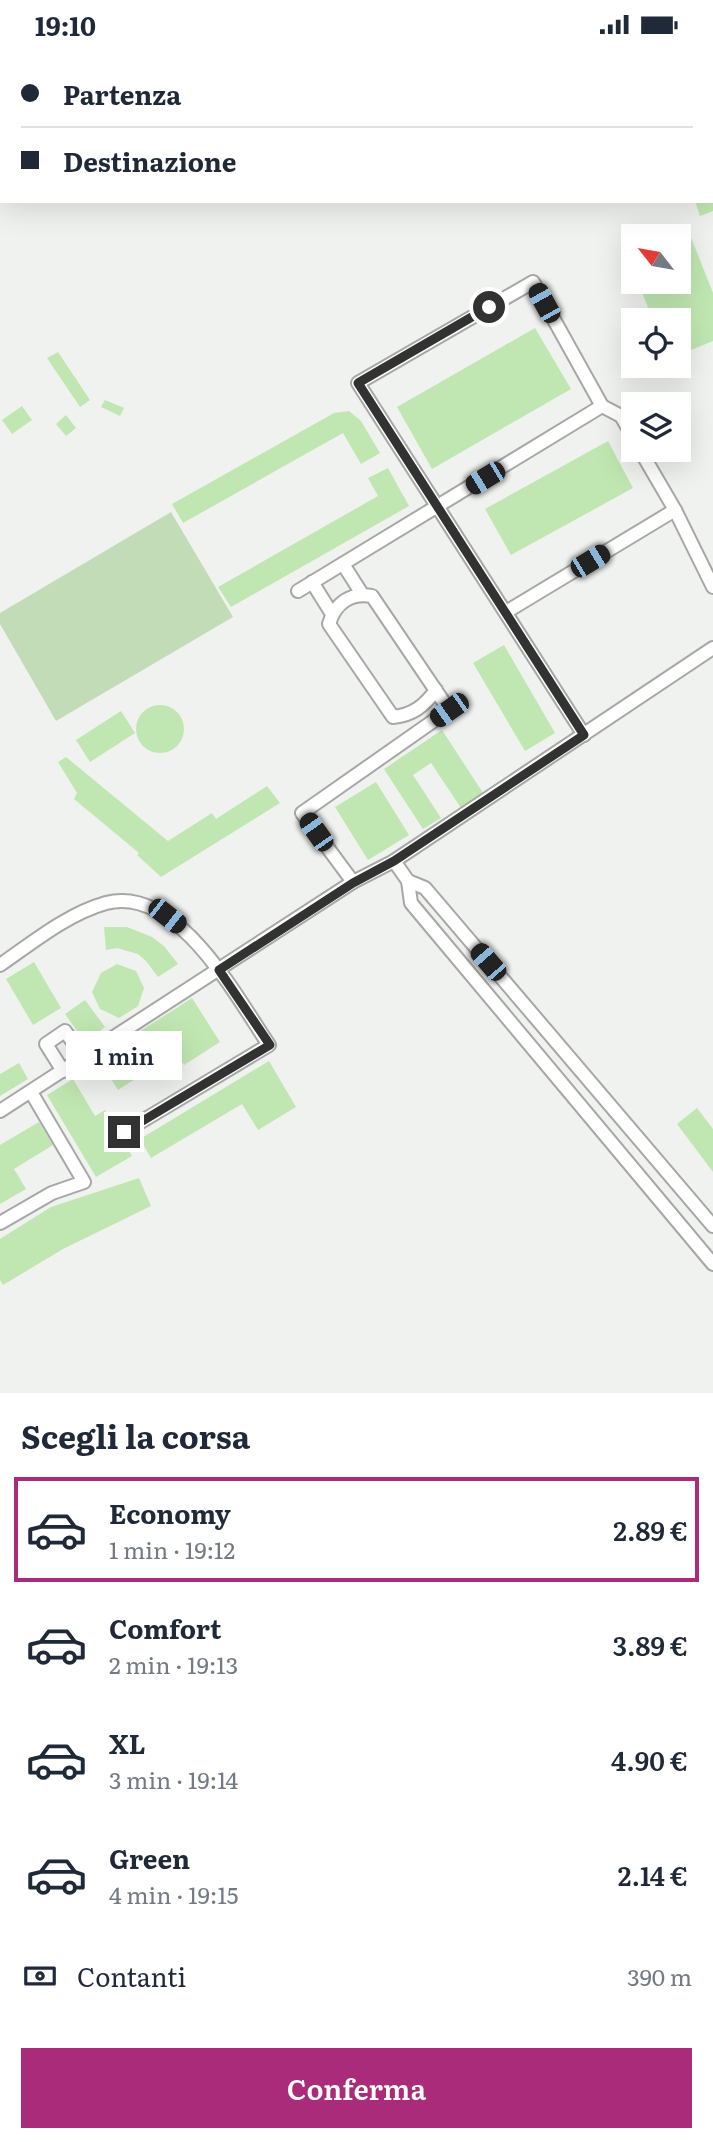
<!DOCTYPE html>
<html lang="it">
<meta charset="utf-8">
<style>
body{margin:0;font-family:Literata,serif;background:#f2f2f3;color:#1f2937;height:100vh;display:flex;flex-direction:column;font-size:26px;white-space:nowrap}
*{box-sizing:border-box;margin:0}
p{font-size:23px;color:#747a83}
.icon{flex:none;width:38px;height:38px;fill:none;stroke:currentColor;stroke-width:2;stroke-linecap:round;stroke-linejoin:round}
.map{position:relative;height:1344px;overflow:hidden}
.panel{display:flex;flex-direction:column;background:#fff;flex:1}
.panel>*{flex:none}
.top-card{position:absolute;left:0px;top:0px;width:714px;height:154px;box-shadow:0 7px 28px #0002;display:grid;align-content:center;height:154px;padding:0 21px;background:#fff}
.needle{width:46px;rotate:301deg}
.controls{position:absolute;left:621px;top:175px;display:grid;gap:14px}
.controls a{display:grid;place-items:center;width:70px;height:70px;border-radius:0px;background:#fff;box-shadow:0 7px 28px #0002;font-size:35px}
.end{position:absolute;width:32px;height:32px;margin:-16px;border:9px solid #313231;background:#fff;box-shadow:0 0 0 4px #fff}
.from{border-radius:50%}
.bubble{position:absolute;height:49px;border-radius:0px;background:#fff;box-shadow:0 7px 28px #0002;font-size:23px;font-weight:600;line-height:49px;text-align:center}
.car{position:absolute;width:21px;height:42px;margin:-21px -10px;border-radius:9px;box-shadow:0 0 5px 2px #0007;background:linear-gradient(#222 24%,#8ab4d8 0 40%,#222 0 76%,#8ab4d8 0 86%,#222 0)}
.top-card b{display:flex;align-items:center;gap:24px;height:66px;font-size:26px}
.top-card b+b{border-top:2px solid #e0e1e3}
.top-card i{width:18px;height:18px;background:#1f2937}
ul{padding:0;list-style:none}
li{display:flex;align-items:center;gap:21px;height:105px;margin:0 14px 10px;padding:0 7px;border:4px solid transparent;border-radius:0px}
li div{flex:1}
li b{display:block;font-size:26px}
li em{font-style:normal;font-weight:600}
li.selected{border-color:#aa2b7a}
li>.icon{width:63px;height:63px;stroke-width:1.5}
h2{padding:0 21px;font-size:32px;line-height:84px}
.pay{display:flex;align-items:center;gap:18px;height:77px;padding:0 21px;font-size:26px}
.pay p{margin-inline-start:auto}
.action{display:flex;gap:14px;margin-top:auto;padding:14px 21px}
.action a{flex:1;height:80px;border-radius:0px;background:#aa2b7a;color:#fff;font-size:28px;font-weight:600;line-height:80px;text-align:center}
.status{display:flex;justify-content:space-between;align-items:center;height:49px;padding:0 35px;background:#fff;direction:ltr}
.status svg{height:19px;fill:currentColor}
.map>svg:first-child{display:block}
.green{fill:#c2dcb8}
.building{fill:#c0e7b1}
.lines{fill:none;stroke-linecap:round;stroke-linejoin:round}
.service-casing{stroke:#a6a8a5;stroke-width:16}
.service{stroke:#fff;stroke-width:12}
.route{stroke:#313231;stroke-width:9}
</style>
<div class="status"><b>19:10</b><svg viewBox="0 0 49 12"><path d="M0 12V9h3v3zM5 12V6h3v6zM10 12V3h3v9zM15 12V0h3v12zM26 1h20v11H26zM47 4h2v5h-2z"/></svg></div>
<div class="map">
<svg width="713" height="1344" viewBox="0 0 713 1344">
<rect width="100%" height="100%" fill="#f0f2ef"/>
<g class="green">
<polygon points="633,0 713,0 713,104 712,2"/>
<polygon points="171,463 233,568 56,672 0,575 0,564"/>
</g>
<g class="building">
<polygon points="695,152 713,152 713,162 700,167"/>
<polygon points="690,186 713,244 713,292 679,306 679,271 653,271 638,233 679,233 679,190"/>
<polygon points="535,279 571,340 432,420 397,358"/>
<polygon points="58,303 90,351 80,358 47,309"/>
<polygon points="105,351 124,359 120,367 101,358"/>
<polygon points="22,357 32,371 12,385 2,371"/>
<polygon points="349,362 361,372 380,404 361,415 343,384 183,474 172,455 334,364"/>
<polygon points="66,366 76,379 66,387 56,375"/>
<polygon points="608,392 633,439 511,506 485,460"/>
<polygon points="388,419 409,457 231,558 218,538 378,447 368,429"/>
<polygon points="504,596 555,684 525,702 473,614"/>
<circle cx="160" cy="680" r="24"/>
<polygon points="121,662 135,684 90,713 76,691"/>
<polygon points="442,681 483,744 461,759 431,714 413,726 441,769 423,780 384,720"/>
<polygon points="66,708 168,792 212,764 216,770 267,737 280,754 161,828 137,806 139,804 74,750 77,744 58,713"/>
<polygon points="376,733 409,786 368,811 335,758"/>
<polygon points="104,878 127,878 152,888 164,897 178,915 158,928 146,912 138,905 117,899 106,901"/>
<polygon points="34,913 61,959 33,976 6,930"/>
<polygon points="117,915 136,922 144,939 138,957 119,969 100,960 92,943 101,924"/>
<polygon points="192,949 220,993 184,1016 176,1004 118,1041 98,1009"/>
<polygon points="85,951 105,978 85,993 65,965"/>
<polygon points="269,1012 296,1058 258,1081 242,1055 151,1109 140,1090"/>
<polygon points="19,1014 28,1030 0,1047 0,1025"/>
<polygon points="73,1030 95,1067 105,1061 132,1107 96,1128 47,1046"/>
<polygon points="697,1059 713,1080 713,1123 677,1075"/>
<polygon points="39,1073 53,1096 14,1120 26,1140 0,1155 0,1096"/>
<polygon points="139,1129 151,1157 63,1200 3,1236 0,1231 0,1190 51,1158"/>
</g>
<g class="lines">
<defs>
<g id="service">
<polyline points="640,401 675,461 713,538"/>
<polyline points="343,515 362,545"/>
<polyline points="312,533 332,565"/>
<polyline points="298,542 602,357"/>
<polyline points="506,563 675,461"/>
<polyline points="584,686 358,334 533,233 602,357 621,367 634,389"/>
<polyline points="394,812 713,599"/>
<polyline points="408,832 425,839 713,1177"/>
<path d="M 353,833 L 302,764 L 449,661 L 372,547 C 351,543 335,554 329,575 L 393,668 C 413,666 424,657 436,641"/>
<path d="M 0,916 C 32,894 67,865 106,854 C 177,835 237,949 269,996 L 124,1083"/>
<polyline points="63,1022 46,995 65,982 84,1009"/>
<polyline points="0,1062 353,833 394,812 408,832 411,854 713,1215"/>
<polyline points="0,1174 52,1144 84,1133 31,1043"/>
</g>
</defs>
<use href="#service" class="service-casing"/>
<use href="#service" class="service"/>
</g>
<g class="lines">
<polyline class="route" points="124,1083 270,996 219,921 353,834 394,812 584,686 358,334 489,258"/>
</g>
</svg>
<div class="controls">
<a><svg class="needle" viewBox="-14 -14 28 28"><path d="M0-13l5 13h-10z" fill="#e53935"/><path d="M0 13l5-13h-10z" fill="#747a83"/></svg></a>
<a><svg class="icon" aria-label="locate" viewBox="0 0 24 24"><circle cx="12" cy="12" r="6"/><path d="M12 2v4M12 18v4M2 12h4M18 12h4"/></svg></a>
<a><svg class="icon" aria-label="layers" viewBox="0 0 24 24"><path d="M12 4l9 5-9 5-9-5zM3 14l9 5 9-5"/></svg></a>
</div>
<i class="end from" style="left:489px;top:258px"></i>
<i class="end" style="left:124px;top:1083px"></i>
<div class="bubble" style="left:66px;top:982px;width:116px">1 min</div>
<i class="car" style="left:544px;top:254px;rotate:331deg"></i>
<i class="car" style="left:485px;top:429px;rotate:239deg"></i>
<i class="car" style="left:590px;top:512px;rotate:59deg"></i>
<i class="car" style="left:449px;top:661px;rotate:235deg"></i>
<i class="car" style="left:316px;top:783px;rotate:325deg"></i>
<i class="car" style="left:167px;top:867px;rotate:128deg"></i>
<i class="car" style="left:488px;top:913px;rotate:319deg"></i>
<div class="top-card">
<b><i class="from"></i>Partenza</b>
<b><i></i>Destinazione</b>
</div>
</div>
<section class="panel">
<h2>Scegli la corsa</h2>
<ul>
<li class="selected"><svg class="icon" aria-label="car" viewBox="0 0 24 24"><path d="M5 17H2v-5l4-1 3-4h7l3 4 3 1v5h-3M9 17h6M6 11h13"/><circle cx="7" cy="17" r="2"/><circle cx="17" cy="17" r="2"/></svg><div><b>Economy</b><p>1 min · 19:12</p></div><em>2.89 €</em></li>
<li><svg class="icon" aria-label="car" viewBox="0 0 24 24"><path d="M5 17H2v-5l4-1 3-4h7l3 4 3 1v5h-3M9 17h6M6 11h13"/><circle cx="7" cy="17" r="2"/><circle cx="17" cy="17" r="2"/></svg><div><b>Comfort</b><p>2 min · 19:13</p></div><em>3.89 €</em></li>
<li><svg class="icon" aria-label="car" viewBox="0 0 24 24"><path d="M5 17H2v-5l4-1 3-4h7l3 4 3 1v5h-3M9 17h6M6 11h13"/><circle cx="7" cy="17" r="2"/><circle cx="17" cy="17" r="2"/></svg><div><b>XL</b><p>3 min · 19:14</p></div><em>4.90 €</em></li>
<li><svg class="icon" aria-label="car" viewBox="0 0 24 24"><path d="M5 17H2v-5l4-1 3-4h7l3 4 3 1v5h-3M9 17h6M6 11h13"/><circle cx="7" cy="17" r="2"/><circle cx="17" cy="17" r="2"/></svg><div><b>Green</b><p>4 min · 19:15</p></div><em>2.14 €</em></li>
</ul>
<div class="pay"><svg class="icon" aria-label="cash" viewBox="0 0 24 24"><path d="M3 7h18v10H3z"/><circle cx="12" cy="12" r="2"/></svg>Contanti<p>390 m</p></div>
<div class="action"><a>Conferma</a></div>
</section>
